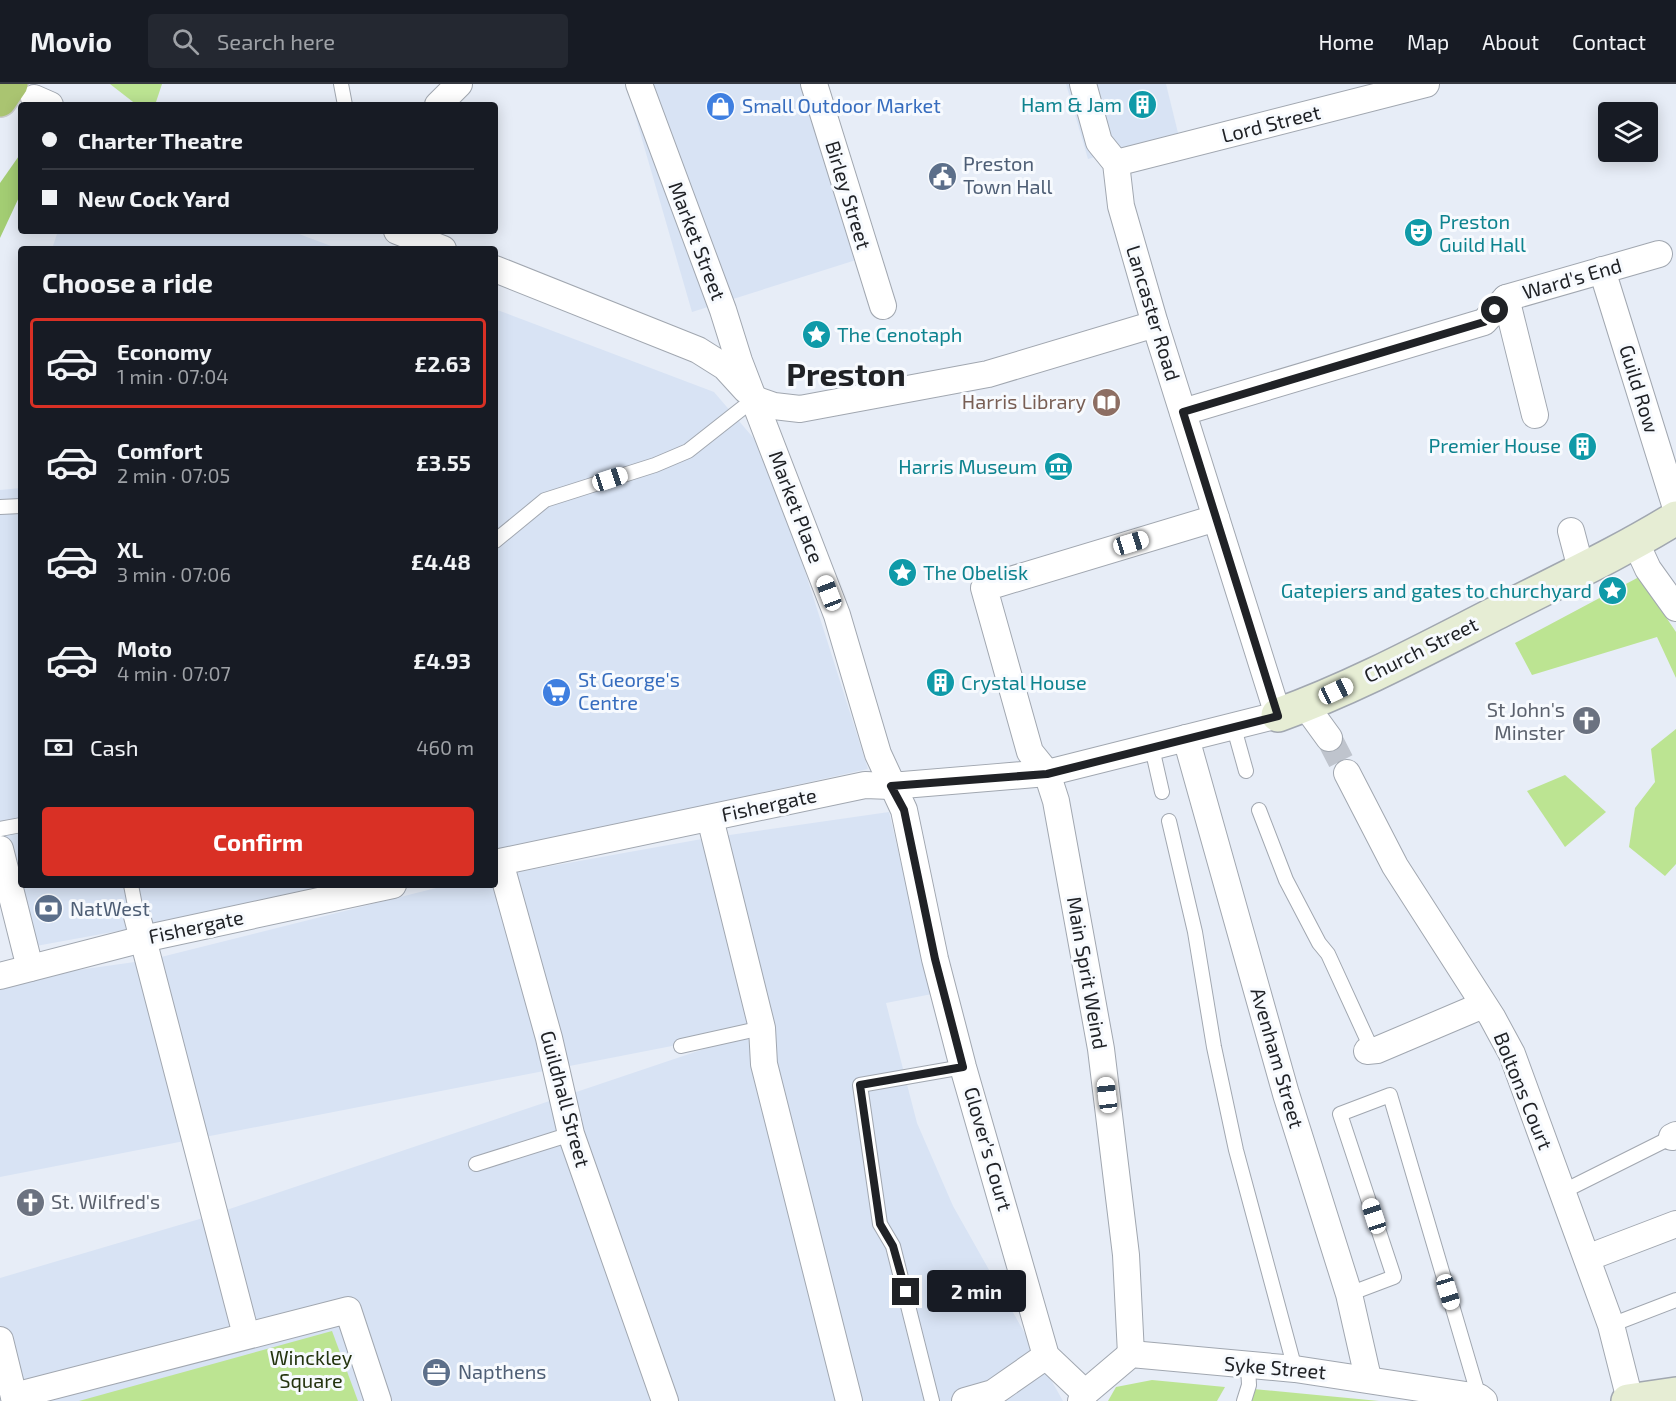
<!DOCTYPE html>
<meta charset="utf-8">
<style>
body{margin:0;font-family:"Exo 2",sans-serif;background:#242831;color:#f1f3f6;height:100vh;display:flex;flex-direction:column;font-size:22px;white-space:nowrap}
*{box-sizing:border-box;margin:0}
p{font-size:20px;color:#9ea1a6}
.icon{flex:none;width:33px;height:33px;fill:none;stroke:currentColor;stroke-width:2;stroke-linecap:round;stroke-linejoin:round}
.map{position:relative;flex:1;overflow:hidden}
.drawer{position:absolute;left:18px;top:162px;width:480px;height:642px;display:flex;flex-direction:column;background:#171b24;border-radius:6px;box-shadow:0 3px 15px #0003}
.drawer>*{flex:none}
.guide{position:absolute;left:18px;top:18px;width:480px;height:132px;border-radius:6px;box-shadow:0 3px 15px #0003;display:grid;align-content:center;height:132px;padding:0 24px;background:#171b24}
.fabs{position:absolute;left:1598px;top:18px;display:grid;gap:12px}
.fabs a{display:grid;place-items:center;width:60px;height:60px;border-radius:6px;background:#171b24;box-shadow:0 3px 15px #0003;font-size:30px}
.end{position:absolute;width:27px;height:27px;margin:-14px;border:8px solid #202226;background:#fff;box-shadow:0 0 0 3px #fff}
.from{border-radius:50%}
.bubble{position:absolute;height:42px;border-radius:6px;background:#171b24;box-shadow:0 3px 15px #0003;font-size:20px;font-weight:700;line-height:42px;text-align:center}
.car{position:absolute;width:18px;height:36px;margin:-18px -9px;border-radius:8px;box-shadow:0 0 4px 2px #0007;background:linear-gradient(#fff 24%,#345 0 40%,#fff 0 76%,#345 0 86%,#fff 0)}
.guide b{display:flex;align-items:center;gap:21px;height:57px;font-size:22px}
.guide b+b{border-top:2px solid #363941}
.guide i{width:15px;height:15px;background:#f1f3f6}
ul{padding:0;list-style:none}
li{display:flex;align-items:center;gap:18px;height:90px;margin:0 12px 9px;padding:0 12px;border:3px solid transparent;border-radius:6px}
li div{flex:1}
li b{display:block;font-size:22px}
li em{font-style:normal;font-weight:700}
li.current{border-color:#d93025}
li>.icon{width:54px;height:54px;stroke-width:1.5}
h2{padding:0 24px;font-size:27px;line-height:72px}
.pay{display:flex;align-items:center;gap:15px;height:66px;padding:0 24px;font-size:22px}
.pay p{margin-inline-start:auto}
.cta{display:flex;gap:12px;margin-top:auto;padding:12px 24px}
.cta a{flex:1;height:69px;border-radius:6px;background:#d93025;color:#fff;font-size:24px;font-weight:700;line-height:69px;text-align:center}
header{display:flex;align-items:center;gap:36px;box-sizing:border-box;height:84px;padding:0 30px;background:#171b24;border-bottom:2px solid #363941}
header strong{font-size:28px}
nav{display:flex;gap:33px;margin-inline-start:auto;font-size:21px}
.search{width:420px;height:54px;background:#242831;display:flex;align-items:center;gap:15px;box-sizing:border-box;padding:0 21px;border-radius:6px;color:#9ea1a6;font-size:22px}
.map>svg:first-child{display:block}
.built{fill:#d8e3f4}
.green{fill:#bce492}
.forest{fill:#a3cd73}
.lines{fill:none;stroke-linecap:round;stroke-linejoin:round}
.street-tunnel{stroke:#bfc4cd;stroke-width:26;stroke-dasharray:26 13;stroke-linecap:butt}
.lane-casing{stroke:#a1a7b0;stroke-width:16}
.street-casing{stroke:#a1a7b0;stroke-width:28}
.secondary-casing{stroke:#a1a7b0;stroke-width:36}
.highway-casing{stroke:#c9cacb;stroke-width:36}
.lane{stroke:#fff;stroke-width:14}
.street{stroke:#fff;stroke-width:26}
.secondary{stroke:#e6edd4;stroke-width:33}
.highway{stroke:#aac471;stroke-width:33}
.route{stroke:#202226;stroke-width:8}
.labels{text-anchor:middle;stroke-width:6;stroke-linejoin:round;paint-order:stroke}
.culture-label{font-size:20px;fill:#0d838f;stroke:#f7fafe;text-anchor:end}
.shop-label{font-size:20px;fill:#366cbe;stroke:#f7fafe;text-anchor:start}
.street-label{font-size:20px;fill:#202226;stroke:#f7fafe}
.service-label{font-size:20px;fill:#4e5e75;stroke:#f7fafe;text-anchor:start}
.education-label{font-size:20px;fill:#785e54;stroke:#f7fafe;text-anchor:end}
.worship-label{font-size:20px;fill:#5b616d;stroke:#f7fafe;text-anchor:end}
.park-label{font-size:20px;fill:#24340f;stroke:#f7fafe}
.town-label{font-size:32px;font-weight:bold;fill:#202226;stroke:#f7fafe}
</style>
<header>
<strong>Movio</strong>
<div class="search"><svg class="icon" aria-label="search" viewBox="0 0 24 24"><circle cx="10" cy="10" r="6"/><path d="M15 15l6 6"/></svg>Search here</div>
<nav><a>Home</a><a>Map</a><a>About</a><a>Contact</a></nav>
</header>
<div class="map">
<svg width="1676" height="1317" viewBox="0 0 1676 1317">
<rect width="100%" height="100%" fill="#e7edf7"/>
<g class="built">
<polygon points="626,0 821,0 875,170 692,228"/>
<polygon points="1066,0 1166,0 1178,49 1088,75"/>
<polygon points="58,147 291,147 339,165 52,165"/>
<polygon points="495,225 714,308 768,371 868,685 495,768"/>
<polygon points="21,404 21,801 344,801 228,827 25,864 0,756 0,406"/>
<polygon points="889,728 932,910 886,919 917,1039 953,1122 1063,1317 0,1317 0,1194 203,1134 769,943 0,1093 0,897 149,876 448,801 495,801 495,792 702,755"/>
</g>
<g class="green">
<polygon points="110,0 162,0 155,21 137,21"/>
<polygon points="1639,493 1676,548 1676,594 1657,553 1532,591 1515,559"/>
<polygon points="1676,645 1676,780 1665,792 1629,763 1635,724 1655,698 1651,665"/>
<polygon points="1565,691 1606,728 1565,763 1527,707"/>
<polygon points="332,1247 358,1317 79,1317"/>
<polygon points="1152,1296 1225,1303 1217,1317 1108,1317 1116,1303"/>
<polygon points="1253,1305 1379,1317 1249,1317"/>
</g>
<polygon class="forest" points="21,69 21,109 0,154 0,99"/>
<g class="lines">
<polyline class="street-tunnel" points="1329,654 1347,689"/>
<defs>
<g id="lane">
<polyline points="341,0 345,21"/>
<polyline points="0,423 21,422"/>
<polyline points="495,457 545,416 655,381 688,367 754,315"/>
<polyline points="1234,644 1246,687"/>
<polyline points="1152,664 1162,708"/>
<polyline points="1259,726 1286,796 1319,859 1328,870 1372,966"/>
<polyline points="1169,737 1195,848 1214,963 1236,1066 1295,1285"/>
<polyline points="0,745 21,741"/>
<polyline points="131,801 137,832"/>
<polyline points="681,962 762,944"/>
<polyline points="476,1080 571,1050"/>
<polyline points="1562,1108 1672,1053"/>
<polyline points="1349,1210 1394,1193 1340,1030 1390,1011 1479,1313"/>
<polyline points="1611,1241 1676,1216"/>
<polyline points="932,1317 893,1162 880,1140 860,1001 963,983"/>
<polyline points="1244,1317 1249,1301 1248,1281"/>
</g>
<g id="street">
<polyline points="639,0 723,226 739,277 837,531 878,670 904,726 935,875 963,983 1046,1272 1085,1309"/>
<polyline points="814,0 883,222"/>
<polyline points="34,14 50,21"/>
<polyline points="438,21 459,0"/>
<polyline points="1116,79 1426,0"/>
<polyline points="397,147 443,165"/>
<polyline points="495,185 698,266 725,283 746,306"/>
<polyline points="1602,186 1676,424"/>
<polyline points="1506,214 1535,331"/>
<polyline points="754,315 774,322 800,325 988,290 1155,240"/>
<polyline points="1183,328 1484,238 1506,214 1659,170"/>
<polyline points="1571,447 1581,485"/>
<polyline points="1636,459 1648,485 1676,524"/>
<polyline points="1305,621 1329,654"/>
<polyline points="1186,654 1286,1010 1349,1210 1368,1294"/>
<polyline points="1347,689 1395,782 1492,933 1512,970 1611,1241 1630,1316"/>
<polyline points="710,734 762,944 764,980 849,1317"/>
<polyline points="0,765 30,884"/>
<polyline points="500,778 549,954 571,1050 665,1317"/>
<polyline points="495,779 865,701 891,702 1047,689 1278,631 1155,240 1121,122 1116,79 1099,58 1083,0"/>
<polyline points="137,832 246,1251"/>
<polyline points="0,892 143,855 393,801"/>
<polyline points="1367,967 1377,966 1483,921"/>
<polyline points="1672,1053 1676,1051"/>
<polyline points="1587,1174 1676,1140"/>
<polyline points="0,1256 15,1317"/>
<polyline points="1131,1270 1126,1171 1101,965 1056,717 1047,689 1030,668 984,504 1216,434"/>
<polyline points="14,1312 348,1226 378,1317"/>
<polyline points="965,1317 993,1309 1046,1272"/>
<polyline points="1081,1317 1085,1309 1131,1270 1295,1285 1479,1313 1484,1317"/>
</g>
<g id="secondary">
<path d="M 1278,631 C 1356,603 1431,562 1506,524 C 1563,495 1621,468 1676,434"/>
<polyline points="1628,1317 1676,1310"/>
</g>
<polyline id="highway" points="0,16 11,0"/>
</defs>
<use href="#lane" class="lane-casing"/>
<use href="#street" class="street-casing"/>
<use href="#secondary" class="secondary-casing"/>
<use href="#highway" class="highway-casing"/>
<use href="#lane" class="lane"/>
<use href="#street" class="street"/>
<use href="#secondary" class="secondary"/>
<use href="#highway" class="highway"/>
</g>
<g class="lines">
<polyline class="route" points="906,1208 893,1162 880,1140 860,1001 963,983 935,875 904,726 891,702 1047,690 1278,632 1183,328 1484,238 1495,226"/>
</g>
<defs>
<symbol id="building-disc" viewBox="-11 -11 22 22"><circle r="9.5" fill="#0f9aa8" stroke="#f7fafe"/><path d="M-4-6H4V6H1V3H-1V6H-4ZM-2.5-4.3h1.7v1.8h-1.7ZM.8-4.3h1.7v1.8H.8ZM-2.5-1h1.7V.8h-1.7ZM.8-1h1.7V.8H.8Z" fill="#fff"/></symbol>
<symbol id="shop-disc" viewBox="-11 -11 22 22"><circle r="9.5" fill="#3f7fe0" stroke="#f7fafe"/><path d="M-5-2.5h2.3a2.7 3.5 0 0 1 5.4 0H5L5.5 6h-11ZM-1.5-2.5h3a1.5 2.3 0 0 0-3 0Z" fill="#fff"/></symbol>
<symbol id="civic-disc" viewBox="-11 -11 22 22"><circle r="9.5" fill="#5c6f8a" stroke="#f7fafe"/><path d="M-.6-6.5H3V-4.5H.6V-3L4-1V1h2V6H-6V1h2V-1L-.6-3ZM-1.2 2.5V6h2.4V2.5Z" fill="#fff"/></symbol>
<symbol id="theatre-disc" viewBox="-11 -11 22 22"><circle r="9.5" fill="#0f9aa8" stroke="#f7fafe"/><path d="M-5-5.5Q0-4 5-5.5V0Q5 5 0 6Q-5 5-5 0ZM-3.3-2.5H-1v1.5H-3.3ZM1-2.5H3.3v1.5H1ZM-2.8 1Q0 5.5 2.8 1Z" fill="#fff"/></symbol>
<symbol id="sight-disc" viewBox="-11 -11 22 22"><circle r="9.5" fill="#0f9aa8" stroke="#f7fafe"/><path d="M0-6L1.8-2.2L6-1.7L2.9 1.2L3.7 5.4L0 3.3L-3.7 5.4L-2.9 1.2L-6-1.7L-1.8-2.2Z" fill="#fff"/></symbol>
<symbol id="library-disc" viewBox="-11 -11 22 22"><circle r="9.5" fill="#8d6e63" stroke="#f7fafe"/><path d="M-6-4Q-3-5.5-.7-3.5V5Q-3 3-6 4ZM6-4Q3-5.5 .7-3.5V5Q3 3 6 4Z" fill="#fff"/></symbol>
<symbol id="museum-disc" viewBox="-11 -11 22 22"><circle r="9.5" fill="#0f9aa8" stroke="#f7fafe"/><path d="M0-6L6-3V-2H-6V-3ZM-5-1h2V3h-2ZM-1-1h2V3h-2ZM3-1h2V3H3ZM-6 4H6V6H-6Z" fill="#fff"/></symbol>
<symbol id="supermarket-disc" viewBox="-11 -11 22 22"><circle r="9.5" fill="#3f7fe0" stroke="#f7fafe"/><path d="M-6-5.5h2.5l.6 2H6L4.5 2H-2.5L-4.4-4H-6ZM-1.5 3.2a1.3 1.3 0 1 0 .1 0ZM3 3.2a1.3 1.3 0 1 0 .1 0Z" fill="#fff"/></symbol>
<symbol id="church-disc" viewBox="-11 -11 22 22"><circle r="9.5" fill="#6b7280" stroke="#f7fafe"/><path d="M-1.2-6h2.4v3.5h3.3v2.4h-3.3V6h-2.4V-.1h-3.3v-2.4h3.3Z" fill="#fff"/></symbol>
<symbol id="bank-disc" viewBox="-11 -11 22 22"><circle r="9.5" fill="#5c6f8a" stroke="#f7fafe"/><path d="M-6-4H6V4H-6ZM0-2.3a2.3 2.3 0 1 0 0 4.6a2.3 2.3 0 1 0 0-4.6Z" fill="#fff"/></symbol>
<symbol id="office-disc" viewBox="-11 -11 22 22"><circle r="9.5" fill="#5c6f8a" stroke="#f7fafe"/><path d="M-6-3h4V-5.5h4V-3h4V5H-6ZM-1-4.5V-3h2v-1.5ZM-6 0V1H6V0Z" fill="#fff"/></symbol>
</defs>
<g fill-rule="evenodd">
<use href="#building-disc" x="1126" y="4" width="33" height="33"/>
<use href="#shop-disc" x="704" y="6" width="33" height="33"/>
<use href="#civic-disc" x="926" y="76" width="33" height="33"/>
<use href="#theatre-disc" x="1402" y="132" width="33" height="33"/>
<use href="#sight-disc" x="800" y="234" width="33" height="33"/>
<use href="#library-disc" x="1090" y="302" width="33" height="33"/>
<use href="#building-disc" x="1566" y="346" width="33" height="33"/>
<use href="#museum-disc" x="1042" y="366" width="33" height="33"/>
<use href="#sight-disc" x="886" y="472" width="33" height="33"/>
<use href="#sight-disc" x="1596" y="490" width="33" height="33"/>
<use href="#building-disc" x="924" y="582" width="33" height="33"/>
<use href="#supermarket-disc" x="540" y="592" width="33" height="33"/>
<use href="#church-disc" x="1570" y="620" width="33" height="33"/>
<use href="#bank-disc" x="32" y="808" width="33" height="33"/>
<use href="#church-disc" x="14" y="1102" width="33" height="33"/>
<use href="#office-disc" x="420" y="1272" width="33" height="33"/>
</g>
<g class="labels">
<g class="culture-label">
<text x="1122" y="28">Ham &amp; Jam</text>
<text x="1439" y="145" text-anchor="start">Preston<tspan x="1439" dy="23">Guild Hall</tspan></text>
<text x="837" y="258" text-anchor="start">The Cenotaph</text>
<text x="1561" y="369">Premier House</text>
<text x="1037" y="390">Harris Museum</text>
<text x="923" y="496" text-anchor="start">The Obelisk</text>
<text x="1592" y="514">Gatepiers and gates to churchyard</text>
<text x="961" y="606" text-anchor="start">Crystal House</text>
</g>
<g class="shop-label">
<text x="742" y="29">Small Outdoor Market</text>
<text x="578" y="603">St George's<tspan x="578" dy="23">Centre</tspan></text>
</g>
<g class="street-label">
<text transform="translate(1271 40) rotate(-14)" y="7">Lord Street</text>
<text transform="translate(848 111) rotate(73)" y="7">Birley Street</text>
<text transform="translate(697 157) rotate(69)" y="7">Market Street</text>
<text transform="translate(1572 195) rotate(-16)" y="7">Ward's End</text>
<text transform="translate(1153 229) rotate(73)" y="7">Lancaster Road</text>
<text transform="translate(1639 305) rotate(73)" y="7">Guild Row</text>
<text transform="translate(796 423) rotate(69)" y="7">Market Place</text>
<text transform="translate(1421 566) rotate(-26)" y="7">Church Street</text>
<text transform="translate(769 721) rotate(-12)" y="7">Fishergate</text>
<text transform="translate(196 843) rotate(-12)" y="7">Fishergate</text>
<text transform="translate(1087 889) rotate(80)" y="7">Main Sprit Weind</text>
<text transform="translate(1277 974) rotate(74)" y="7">Avenham Street</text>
<text transform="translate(1523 1007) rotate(68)" y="7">Boltons Court</text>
<text transform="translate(565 1015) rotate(75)" y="7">Guildhall Street</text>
<text transform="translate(988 1065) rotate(74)" y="7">Glover's Court</text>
<text transform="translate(1275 1284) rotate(5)" y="7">Syke Street</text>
</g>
<g class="service-label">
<text x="963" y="87">Preston<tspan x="963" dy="23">Town Hall</tspan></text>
<text x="70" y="832">NatWest</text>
<text x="458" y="1295">Napthens</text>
</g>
<g class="education-label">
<text x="1086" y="325">Harris Library</text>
</g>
<g class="worship-label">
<text x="1565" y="633">St John's<tspan x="1565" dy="23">Minster</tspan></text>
<text x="51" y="1125" text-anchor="start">St. Wilfred's</text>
</g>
<g class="park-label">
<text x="311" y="1281">Winckley<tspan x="311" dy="23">Square</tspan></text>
</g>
<g class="town-label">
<text x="846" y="302">Preston</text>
</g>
</g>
</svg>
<div class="fabs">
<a><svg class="icon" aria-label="layers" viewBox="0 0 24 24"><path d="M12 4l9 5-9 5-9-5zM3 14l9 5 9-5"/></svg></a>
</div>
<i class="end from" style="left:1495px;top:226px"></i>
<i class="end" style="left:906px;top:1208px"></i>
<div class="bubble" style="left:927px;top:1186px;width:99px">2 min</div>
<i class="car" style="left:610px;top:395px;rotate:72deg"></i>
<i class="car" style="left:1131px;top:459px;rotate:73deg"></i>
<i class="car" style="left:829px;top:509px;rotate:339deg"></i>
<i class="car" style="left:1336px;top:607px;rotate:65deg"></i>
<i class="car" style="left:1107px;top:1011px;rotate:353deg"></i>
<i class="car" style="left:1374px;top:1132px;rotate:342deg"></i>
<i class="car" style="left:1448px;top:1208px;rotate:163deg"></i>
<div class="guide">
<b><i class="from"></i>Charter Theatre</b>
<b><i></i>New Cock Yard</b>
</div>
<section class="drawer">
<h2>Choose a ride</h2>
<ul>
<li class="current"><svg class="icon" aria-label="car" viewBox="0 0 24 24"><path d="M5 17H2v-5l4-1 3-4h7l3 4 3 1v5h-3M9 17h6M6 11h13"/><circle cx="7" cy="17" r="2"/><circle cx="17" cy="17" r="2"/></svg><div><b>Economy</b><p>1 min · 07:04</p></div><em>£2.63</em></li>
<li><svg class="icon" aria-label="car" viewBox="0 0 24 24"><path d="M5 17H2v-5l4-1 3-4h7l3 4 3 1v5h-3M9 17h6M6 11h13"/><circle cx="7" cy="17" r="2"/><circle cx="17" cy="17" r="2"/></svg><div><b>Comfort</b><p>2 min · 07:05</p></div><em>£3.55</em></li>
<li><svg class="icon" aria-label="car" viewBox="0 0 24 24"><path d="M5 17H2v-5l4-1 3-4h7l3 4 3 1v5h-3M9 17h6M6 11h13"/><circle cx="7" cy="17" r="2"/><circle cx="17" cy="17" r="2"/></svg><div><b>XL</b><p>3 min · 07:06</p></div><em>£4.48</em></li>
<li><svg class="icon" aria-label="car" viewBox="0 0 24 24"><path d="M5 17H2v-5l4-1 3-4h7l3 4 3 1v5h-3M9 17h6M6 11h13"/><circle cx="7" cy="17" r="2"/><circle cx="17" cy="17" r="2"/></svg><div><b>Moto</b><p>4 min · 07:07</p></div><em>£4.93</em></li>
</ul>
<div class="pay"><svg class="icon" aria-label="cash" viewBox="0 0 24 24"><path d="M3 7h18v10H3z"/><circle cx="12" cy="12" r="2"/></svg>Cash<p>460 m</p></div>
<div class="cta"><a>Confirm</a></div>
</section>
</div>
